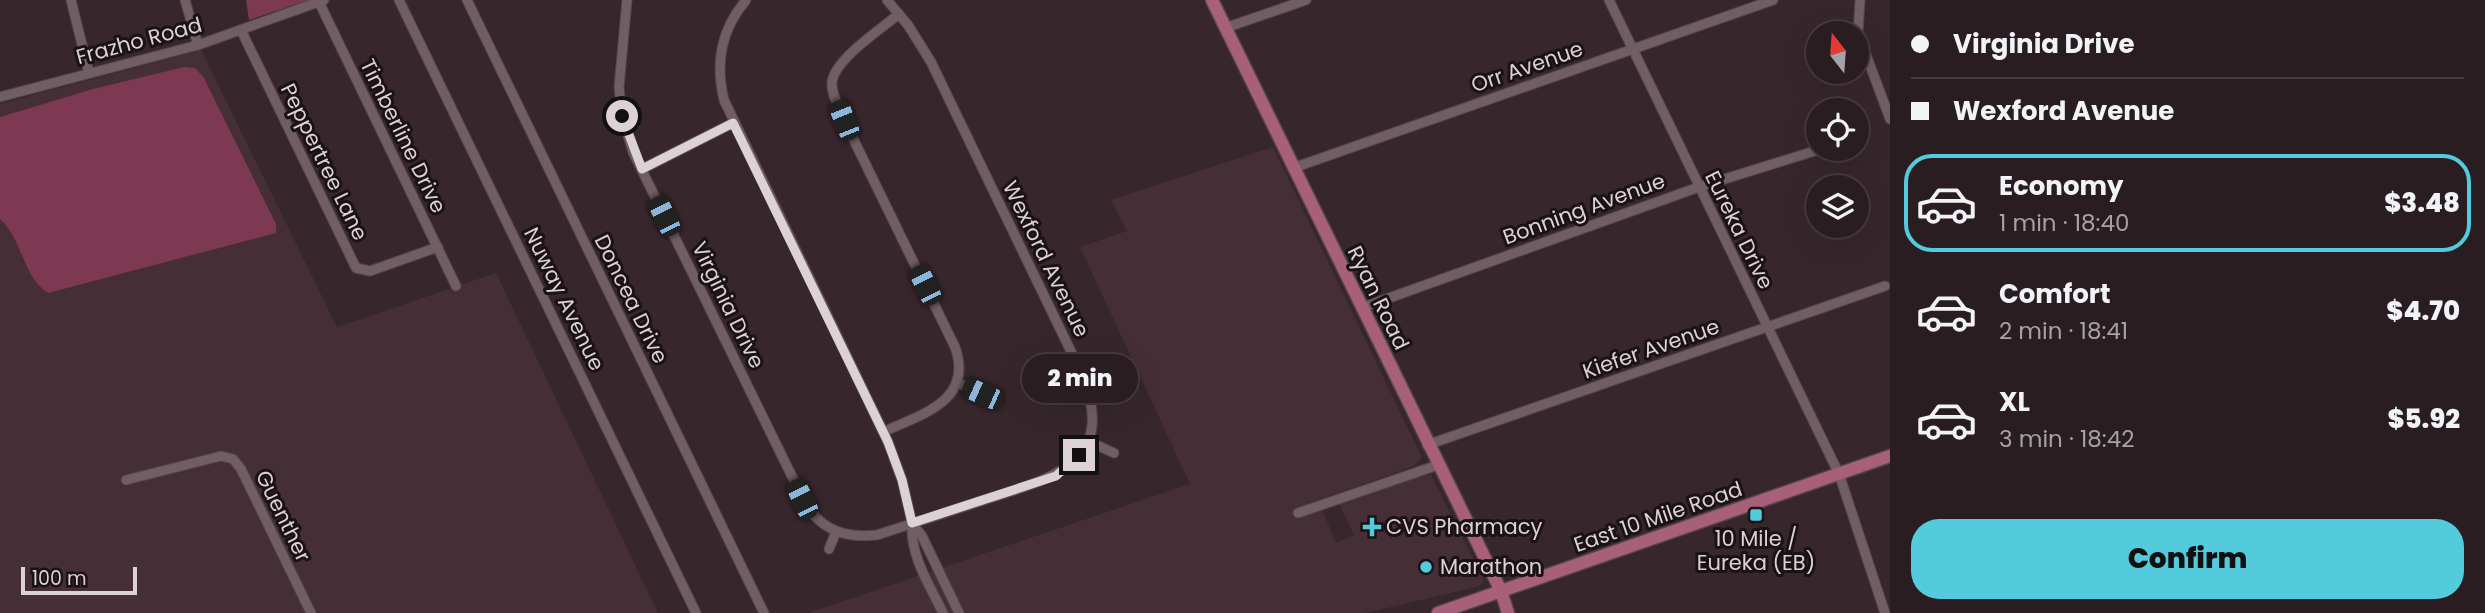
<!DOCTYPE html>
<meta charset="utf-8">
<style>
body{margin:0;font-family:Poppins,sans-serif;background:#31262a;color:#f1f3f6;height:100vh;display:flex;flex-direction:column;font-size:26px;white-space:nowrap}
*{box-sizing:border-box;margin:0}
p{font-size:23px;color:#a5a2a5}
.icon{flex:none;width:38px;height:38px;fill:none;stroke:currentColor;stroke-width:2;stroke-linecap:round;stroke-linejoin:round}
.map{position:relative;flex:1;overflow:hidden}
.panel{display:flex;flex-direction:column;background:#291d21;width:595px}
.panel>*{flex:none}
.hud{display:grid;align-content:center;height:154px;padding:0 21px;background:#291d21}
.needle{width:46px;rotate:343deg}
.fabs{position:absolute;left:1806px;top:21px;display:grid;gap:14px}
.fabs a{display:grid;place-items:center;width:63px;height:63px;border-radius:50%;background:#291d21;box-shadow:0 7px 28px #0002,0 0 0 2px #453b3f;font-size:35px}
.scale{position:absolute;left:21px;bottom:18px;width:116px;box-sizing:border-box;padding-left:7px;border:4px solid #dcd1d4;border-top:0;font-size:19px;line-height:24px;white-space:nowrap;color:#dcd1d4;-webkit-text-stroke:5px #1a1214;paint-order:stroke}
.end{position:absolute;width:32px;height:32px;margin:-16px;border:9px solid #dcd1d4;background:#111;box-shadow:0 0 0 4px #111}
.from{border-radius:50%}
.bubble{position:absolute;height:49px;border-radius:24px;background:#291d21;box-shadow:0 7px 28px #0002,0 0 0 2px #453b3f;font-size:23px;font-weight:800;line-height:49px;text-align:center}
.car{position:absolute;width:21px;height:42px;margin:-21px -10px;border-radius:9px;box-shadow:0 0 5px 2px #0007;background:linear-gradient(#222 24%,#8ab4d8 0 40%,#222 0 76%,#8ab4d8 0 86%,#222 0)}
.hud b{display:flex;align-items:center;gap:24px;height:66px;font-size:26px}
.hud b+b{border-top:2px solid #453b3f}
.hud i{width:18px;height:18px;background:#f1f3f6}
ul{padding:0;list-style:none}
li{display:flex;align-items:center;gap:21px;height:98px;margin:0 14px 10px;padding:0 7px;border:4px solid transparent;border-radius:28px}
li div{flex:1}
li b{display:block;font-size:26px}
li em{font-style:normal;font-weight:800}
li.active{border-color:#54cadd}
li>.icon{width:63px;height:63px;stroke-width:1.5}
.button{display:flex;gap:14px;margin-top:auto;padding:14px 21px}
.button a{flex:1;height:80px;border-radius:28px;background:#54cadd;color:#111;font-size:28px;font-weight:800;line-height:80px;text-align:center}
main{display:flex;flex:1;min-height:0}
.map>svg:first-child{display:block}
.built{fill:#452e35}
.green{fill:#7c3951}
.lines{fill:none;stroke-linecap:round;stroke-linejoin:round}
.minor-casing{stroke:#53454a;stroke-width:11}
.major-casing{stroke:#53454a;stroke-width:15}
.minor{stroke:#715e63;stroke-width:9}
.major{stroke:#a8607a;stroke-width:12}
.route{stroke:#dcd1d4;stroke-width:9}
.poi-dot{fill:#54cadd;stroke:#1a1214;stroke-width:2.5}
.labels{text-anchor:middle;stroke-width:6;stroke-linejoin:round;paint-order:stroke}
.street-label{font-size:21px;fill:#dcd1d4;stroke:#1a1214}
.poi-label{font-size:21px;fill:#dcd1d4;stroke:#1a1214;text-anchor:start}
</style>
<main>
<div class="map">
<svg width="1890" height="613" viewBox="0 0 1890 613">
<rect width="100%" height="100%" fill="#37272c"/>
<g class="built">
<polygon points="201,50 337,327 496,273 658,613 0,613 0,104"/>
<polygon points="1273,147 1422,458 1414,466 1318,500 1336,543 1354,535 1339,503 1423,474 1431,475 1484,580 1480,586 1366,613 808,613 1190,484 1080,247 1127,231 1111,200"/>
</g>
<g class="green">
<polygon points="246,0 309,0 249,20"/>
<path d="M 184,67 L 195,68 L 204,78 L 276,224 L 276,233 L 48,293 C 22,276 23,240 0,219 L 0,117 L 93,89 Z"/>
</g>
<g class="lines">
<defs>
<g id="minor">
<polyline points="71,0 89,73"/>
<polyline points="185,0 198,45"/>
<polyline points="399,0 696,613"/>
<polyline points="467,0 764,613"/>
<path d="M 627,0 L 619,87 L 622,116 L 633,152 L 807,507 C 825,532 848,538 877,535 C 913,523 948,512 984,500 C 1056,477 1120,462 1080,370 L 931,62 L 908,25 L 887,0"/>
<path d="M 746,0 C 721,30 715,62 724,100 L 888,442 L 902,480 L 912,523 L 922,536 L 959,613"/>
<polyline points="1609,0 1839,474 1885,613"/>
<polyline points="1860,0 1858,33 1890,119"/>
<polyline points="319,2 456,286"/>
<polyline points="1225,28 1306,0"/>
<polyline points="241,30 356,268 370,271 438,247"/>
<polyline points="0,97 198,45 324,0"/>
<polyline points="1293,168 1773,0"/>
<polyline points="642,169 733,123"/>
<polyline points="1361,308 1699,187 1821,149"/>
<polyline points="958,383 982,394"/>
<path d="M 883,432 C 922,414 974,401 955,347 L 844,120 C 840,109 831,95 832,82 C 835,59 881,29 899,14"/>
<polyline points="1088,441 1114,453"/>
<polyline points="1427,445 1885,286"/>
<polyline points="126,480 221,456 233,459 241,469 311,613"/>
<polyline points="1298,513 1438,465"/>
<path d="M 912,523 C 910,556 929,584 943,613"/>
<polyline points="829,549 836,532"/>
</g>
<g id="major">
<polyline points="1212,0 1501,591 1508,613"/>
<polyline points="1438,613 1890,456"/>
</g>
</defs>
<use href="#minor" class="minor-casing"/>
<use href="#major" class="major-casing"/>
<use href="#minor" class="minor"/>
<use href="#major" class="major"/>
</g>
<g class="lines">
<polyline class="route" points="622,116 642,169 733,123 888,442 902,480 912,523 1056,476 1079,455"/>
</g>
<g class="poi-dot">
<rect x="1749" y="508" width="14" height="14" rx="3.5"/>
<path d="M1368.5 516.5h7v7h7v7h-7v7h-7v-7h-7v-7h7z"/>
<circle cx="1426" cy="567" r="7"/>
</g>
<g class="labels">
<g class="street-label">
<text transform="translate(139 41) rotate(-15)" y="7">Frazho Road</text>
<text transform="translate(1527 67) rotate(-19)" y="7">Orr Avenue</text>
<text transform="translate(403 136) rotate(64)" y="7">Timberline Drive</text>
<text transform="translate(324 162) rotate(64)" y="7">Peppertree Lane</text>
<text transform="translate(1584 209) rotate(-20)" y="7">Bonning Avenue</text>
<text transform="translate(1739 230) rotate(64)" y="7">Eureka Drive</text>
<text transform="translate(1046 259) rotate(64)" y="7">Wexford Avenue</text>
<text transform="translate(1378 298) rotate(64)" y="7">Ryan Road</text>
<text transform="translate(564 299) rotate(64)" y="7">Nuway Avenue</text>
<text transform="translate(631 299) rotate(64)" y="7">Doncea Drive</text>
<text transform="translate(728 305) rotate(64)" y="7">Virginia Drive</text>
<text transform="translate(1651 349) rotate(-19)" y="7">Kiefer Avenue</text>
<text transform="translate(283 516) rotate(64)" y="7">Guenther</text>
<text transform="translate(1658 517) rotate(-19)" y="7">East 10 Mile Road</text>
</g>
<g class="poi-label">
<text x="1386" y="534">CVS Pharmacy</text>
<text x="1756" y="546" text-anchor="middle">10 Mile /<tspan x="1756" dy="24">Eureka (EB)</tspan></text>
<text x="1440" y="574">Marathon</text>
</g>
</g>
</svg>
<div class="fabs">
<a><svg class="needle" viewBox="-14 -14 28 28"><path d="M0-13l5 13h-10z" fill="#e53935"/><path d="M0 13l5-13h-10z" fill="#a5a2a5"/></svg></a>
<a><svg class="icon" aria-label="locate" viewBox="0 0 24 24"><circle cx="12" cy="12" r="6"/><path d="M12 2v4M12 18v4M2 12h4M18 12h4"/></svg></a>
<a><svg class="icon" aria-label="layers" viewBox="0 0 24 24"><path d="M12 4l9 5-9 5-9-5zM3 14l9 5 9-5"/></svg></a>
</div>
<div class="scale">100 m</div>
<i class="end from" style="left:622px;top:116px"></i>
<i class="end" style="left:1079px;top:455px"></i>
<div class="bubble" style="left:1022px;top:354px;width:116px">2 min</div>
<i class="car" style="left:844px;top:120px;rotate:338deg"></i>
<i class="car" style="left:664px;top:216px;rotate:334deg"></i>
<i class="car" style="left:925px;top:285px;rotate:334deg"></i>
<i class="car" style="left:982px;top:394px;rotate:294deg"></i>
<i class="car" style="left:802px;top:499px;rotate:334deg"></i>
</div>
<section class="panel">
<div class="hud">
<b><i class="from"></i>Virginia Drive</b>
<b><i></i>Wexford Avenue</b>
</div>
<ul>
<li class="active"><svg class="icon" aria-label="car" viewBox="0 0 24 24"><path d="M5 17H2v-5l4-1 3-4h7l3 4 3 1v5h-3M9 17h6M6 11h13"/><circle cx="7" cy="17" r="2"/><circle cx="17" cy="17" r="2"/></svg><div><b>Economy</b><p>1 min · 18:40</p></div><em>$3.48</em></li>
<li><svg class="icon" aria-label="car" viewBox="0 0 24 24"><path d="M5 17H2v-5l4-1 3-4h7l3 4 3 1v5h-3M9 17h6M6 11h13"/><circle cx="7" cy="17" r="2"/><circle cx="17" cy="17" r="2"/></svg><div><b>Comfort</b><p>2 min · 18:41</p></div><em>$4.70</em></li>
<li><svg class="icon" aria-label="car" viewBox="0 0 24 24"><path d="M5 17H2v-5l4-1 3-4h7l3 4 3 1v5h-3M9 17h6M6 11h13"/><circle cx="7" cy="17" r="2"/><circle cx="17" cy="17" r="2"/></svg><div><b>XL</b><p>3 min · 18:42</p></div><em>$5.92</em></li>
</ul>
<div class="button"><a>Confirm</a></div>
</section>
</main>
